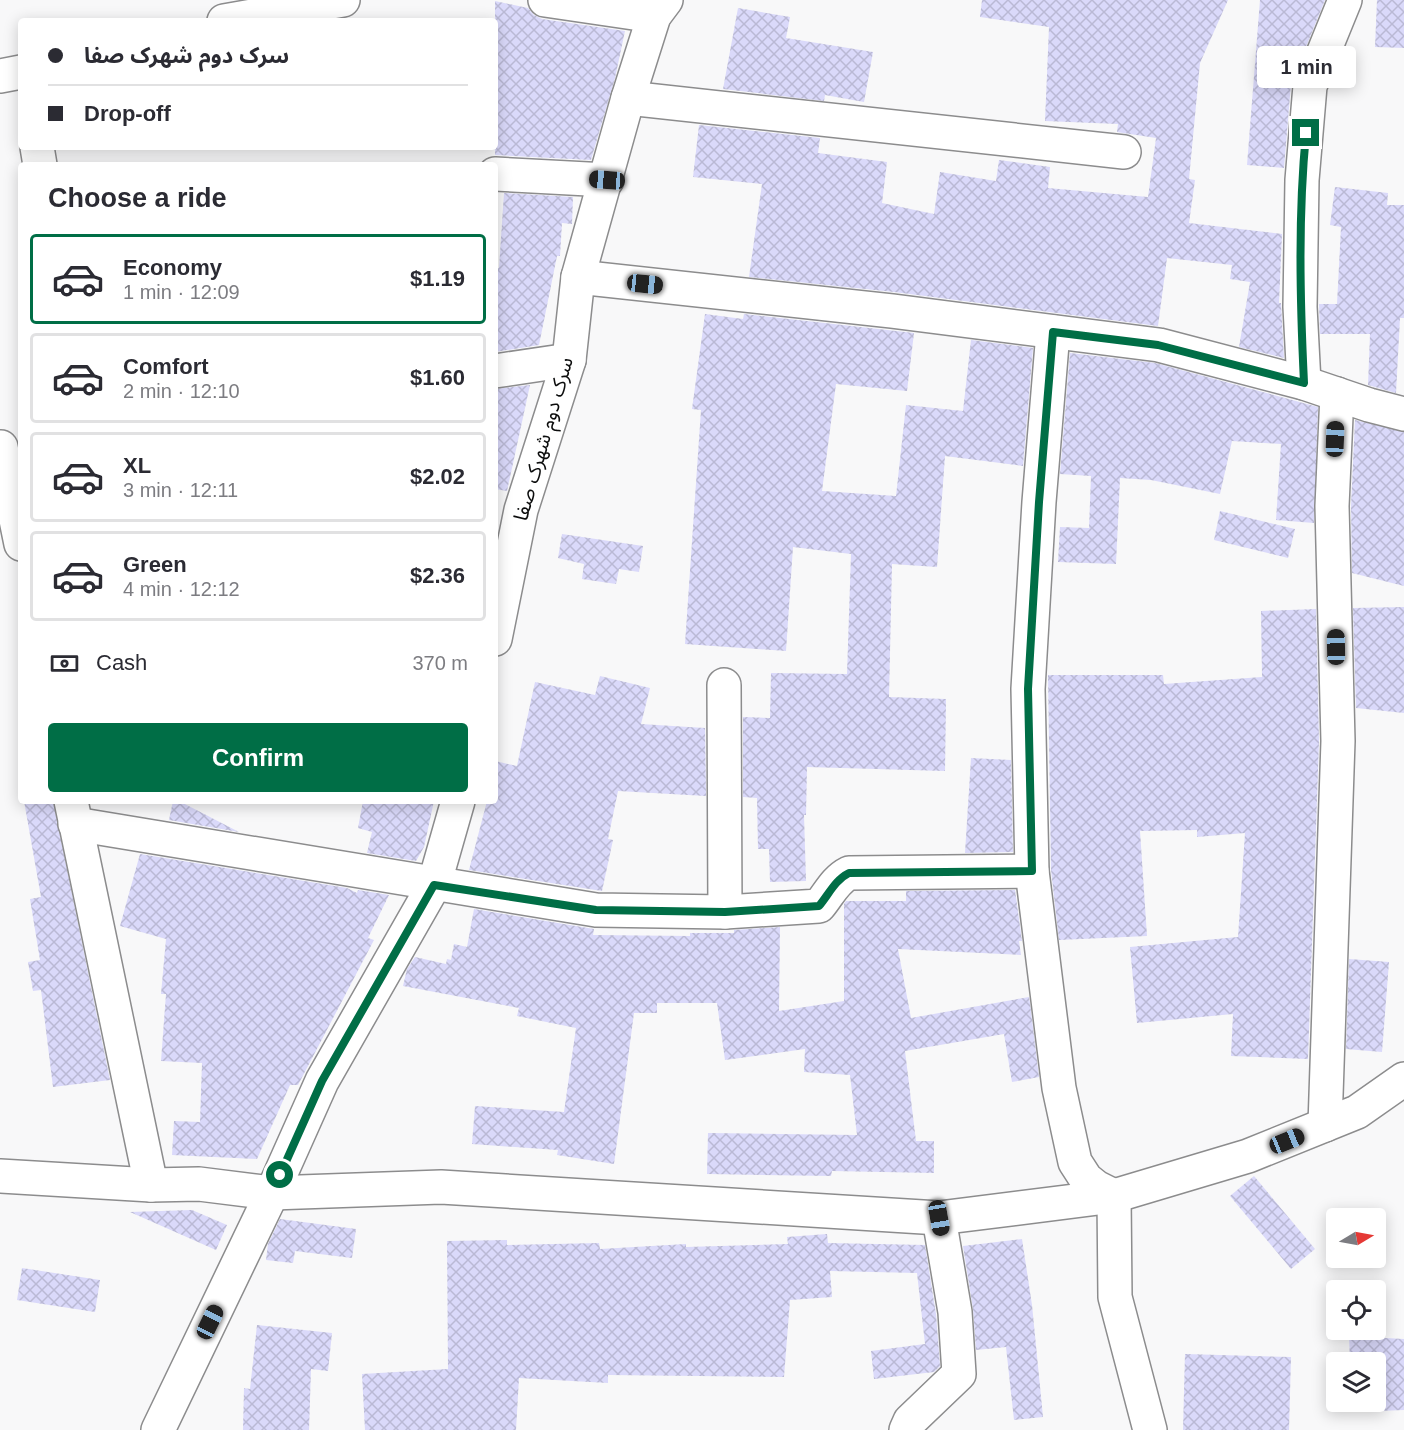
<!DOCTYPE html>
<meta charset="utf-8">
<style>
body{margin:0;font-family:Helvetica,"Noto Sans Arabic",sans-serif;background:#f2f2f3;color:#2b2b33;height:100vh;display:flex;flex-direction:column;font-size:22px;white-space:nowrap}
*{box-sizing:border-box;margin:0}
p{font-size:20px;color:#7c7c81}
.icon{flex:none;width:33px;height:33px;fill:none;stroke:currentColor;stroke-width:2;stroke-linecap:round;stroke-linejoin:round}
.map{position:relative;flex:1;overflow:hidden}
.drawer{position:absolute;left:18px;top:162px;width:480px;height:642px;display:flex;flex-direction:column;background:#fff;border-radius:6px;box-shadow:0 3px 15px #0003}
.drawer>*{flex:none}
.guide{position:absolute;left:18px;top:18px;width:480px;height:132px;border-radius:6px;box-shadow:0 3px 15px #0003;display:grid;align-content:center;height:132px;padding:0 30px;background:#fff}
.needle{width:39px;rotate:80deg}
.fabs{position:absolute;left:1326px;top:1208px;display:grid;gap:12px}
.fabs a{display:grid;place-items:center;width:60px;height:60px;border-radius:6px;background:#fff;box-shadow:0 3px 15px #0003;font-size:30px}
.end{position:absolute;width:27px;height:27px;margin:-14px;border:8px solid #006e46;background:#fff;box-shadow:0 0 0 3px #fff}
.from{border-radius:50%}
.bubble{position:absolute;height:42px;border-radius:6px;background:#fff;box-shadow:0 3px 15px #0003;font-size:20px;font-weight:600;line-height:42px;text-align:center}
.car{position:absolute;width:18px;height:36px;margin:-18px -9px;border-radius:8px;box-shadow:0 0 4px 2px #0007;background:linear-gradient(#222 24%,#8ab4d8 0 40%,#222 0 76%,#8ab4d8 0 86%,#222 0)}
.guide b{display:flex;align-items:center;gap:21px;height:57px;font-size:22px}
.guide b+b{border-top:2px solid #e1e1e2}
.guide i{width:15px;height:15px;background:#2b2b33}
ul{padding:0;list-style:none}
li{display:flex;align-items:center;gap:18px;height:90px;margin:0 12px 9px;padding:0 18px;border:3px solid #e1e1e2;border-radius:6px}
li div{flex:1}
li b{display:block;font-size:22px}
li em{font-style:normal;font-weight:600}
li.active{border-color:#006e46}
li>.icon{width:54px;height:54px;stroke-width:1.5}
h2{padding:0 30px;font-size:27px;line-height:72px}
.pay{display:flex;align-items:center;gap:15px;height:66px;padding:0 30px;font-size:22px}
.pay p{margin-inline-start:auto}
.action{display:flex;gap:12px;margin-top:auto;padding:12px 30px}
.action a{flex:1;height:69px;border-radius:6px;background:#006e46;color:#fff;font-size:24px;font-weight:600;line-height:69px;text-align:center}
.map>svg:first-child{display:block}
.building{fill:url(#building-cross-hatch)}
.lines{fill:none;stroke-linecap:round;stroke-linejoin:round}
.minor-casing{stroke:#8c8c8d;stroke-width:36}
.tertiary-casing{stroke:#8c8c8d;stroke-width:36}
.minor{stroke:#fff;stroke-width:33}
.tertiary{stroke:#fff;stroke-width:33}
.route{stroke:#006e46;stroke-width:8}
.labels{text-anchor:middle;stroke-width:4.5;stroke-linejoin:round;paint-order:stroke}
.street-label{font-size:20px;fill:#0c0d0d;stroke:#fff}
</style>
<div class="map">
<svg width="1404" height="1430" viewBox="0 0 1404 1430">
<defs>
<pattern id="building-cross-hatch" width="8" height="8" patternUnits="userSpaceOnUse" patternTransform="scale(1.5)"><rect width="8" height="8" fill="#dad9fa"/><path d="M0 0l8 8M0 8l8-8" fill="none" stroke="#bab9d5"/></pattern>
</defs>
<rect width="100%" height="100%" fill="#f8f8f9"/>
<g class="building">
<polygon points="982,0 1228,0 1200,63 1189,179 1195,180 1189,223 1282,234 1279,303 1281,303 1284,358 1239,347 1250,282 1230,279 1232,265 1167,258 1158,326 894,292 749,277 762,184 693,177 699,125 820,138 818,153 887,162 882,203 934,214 940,172 996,181 999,160 1050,167 1048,188 1148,197 1156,138 1117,132 1118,124 1045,121 1049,27 980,17"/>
<polygon points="1260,0 1325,0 1291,84 1284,168 1247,165"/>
<polygon points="1377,0 1404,0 1404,48 1375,47"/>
<polygon points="495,1 528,8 534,15 542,19 625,31 615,78 591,160 495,155"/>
<polygon points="738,8 790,17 786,38 873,52 864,102 825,95 824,101 723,89"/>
<polygon points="1335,187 1388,193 1387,205 1404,205 1404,318 1400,318 1396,393 1368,385 1370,334 1320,334 1319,304 1337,304 1341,227 1330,225"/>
<polygon points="504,193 573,197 572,224 562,223 560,256 557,256 539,345 495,352 495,268 499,268"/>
<polygon points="705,314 743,319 744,314 914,333 907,391 836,384 822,491 896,496 906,405 963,411 971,340 1033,348 1023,466 945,456 937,567 892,564 889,697 946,699 945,771 807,767 806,815 804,815 806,881 770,882 769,849 758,849 757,798 743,797 743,717 770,718 771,673 847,674 851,554 793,547 786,651 685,644 701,410 692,409"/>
<polygon points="1070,353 1155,363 1318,407 1314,523 1276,520 1281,444 1232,441 1220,494 1151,480 1120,478 1116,564 1058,562 1060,527 1089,528 1091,476 1060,474"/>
<polygon points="530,385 507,491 495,489 495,389"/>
<polygon points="1355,420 1404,432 1404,586 1352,573 1351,506"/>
<polygon points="1220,511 1295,529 1288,558 1214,540"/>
<polygon points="562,534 643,546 639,572 619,569 616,584 582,579 584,564 558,558"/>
<polygon points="1404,607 1404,713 1356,708 1353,608"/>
<polygon points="1316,609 1319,741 1308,1059 1231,1056 1233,1014 1137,1023 1130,947 1238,937 1245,833 1197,837 1197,830 1140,831 1147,936 1059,940 1051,870 1048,675 1163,675 1164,684 1262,677 1261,611"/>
<polygon points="600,676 650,688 641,724 705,728 706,796 618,791 608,839 613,840 602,891 469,870 487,801 495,801 495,761 517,766 535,682 595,695"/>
<polygon points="971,758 1011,760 1013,852 965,853"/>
<polygon points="24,801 53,801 110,1080 53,1087 41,990 33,991 28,962 40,960 30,899 41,897"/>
<polygon points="173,801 179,801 239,832 169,820"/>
<polygon points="363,801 434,801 424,847 416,861 367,853 372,832 358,828"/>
<polygon points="140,854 347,888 357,893 358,890 389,895 368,938 374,940 298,1085 290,1085 257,1159 172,1155 174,1121 200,1122 202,1063 161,1061 166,994 161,994 166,939 120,926"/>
<polygon points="1015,890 1022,941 1019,941 1021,955 898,949 911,1018 1029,997 1030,1003 1039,1077 1012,1082 1004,1034 905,1051 916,1141 934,1141 934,1173 832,1171 831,1176 707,1174 708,1133 857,1135 850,1075 804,1072 805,1049 725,1060 717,1003 657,1003 657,1013 634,1013 614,1164 557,1155 558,1150 472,1144 475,1106 564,1112 576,1028 517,1016 519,1008 403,986 407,969 415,957 446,964 447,959 451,960 454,944 467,947 474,909 594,929 593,935 690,936 690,933 734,933 734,930 780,927 779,1011 844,1001 844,904 846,901 906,901 906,891"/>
<polygon points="1349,959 1389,962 1382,1052 1346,1049"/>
<polygon points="1254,1176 1315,1249 1291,1269 1230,1196"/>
<polygon points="192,1210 227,1225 216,1250 130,1212"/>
<polygon points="280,1219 356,1229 352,1258 295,1251 293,1263 266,1260 268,1244"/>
<polygon points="827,1234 828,1243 925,1245 936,1314 940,1366 934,1372 874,1379 871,1351 925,1344 917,1273 830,1271 832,1297 790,1300 784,1377 608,1375 608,1383 519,1378 516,1430 365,1430 362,1374 448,1369 447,1241 507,1240 507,1245 599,1243 600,1249 686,1244 686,1247 788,1244 787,1237"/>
<polygon points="1022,1239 1032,1305 1043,1417 1014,1420 1006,1347 976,1350 973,1309 963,1246"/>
<polygon points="22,1268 100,1280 95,1312 17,1300"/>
<polygon points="257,1325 332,1333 328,1371 311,1369 309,1430 243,1430 244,1388 250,1389"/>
<polygon points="1349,1336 1404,1339 1404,1410 1352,1412 1352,1401 1376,1401 1376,1362 1350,1362"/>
<polygon points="1185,1354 1291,1357 1289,1430 1183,1430"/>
</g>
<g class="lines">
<defs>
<g id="minor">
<polyline points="545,0 654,16"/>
<polyline points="224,21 343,0"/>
<polyline points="0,76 21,72"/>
<polyline points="628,98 1124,152"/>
<polyline points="37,147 40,165"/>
<polyline points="495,174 607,180"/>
<polyline points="578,277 892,311 1159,345 1304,383 1369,405 1404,414"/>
<polyline points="1053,332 1039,502 1028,689 1032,871 1059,1088 1075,1162 1086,1179 1096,1187 1114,1196 1115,1297 1150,1430"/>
<polyline points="495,371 569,360"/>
<polyline points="1304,383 1300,307 1302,180 1310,86 1345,0"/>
<polyline points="1,447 21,544"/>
<polyline points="724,685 725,912"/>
<polyline points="71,801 151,1185"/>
<path d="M 75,824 L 596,910 L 725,912 L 819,906 C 829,894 835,880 849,873 L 1032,871"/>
<polyline points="1325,1125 1338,741 1332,506 1337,394"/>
<polyline points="906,1430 910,1421 959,1374 955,1312 939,1218"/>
</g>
<g id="tertiary">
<polyline points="495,639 521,510 569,360 578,277 628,98 654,16 666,0"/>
<polyline points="0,1176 151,1185 199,1184 272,1193 441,1187 939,1218 1114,1196 1248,1156 1357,1112 1404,1079"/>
<polyline points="158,1430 272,1193 322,1081 434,885 458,801"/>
</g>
</defs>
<use href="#minor" class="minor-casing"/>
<use href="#tertiary" class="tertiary-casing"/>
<use href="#minor" class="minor"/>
<use href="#tertiary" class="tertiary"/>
</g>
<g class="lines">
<path class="route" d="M 280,1175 L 322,1081 L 434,885 L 596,910 L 725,912 L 819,906 C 829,894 835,880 849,873 L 1032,871 L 1028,689 L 1039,502 L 1053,332 L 1158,345 L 1304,383 C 1300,300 1298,216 1306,133"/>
</g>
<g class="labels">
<g class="street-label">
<text transform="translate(543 439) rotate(-74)" y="7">سرک دوم شهرک صفا</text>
</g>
</g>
</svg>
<div class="fabs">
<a><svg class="needle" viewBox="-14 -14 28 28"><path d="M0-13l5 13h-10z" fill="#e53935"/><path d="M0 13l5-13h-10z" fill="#7c7c81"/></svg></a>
<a><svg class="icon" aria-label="locate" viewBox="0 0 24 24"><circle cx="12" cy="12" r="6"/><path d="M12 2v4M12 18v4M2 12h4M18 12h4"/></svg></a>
<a><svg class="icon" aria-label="layers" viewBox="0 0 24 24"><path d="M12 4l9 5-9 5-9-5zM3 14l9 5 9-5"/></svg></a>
</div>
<i class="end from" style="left:280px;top:1175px"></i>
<i class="end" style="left:1306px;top:133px"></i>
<div class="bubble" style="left:1257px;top:46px;width:99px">1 min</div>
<i class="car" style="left:607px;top:180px;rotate:274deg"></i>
<i class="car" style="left:645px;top:284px;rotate:96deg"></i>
<i class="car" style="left:1335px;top:439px;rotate:2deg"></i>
<i class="car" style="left:1336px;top:647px;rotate:359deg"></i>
<i class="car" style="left:1287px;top:1141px;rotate:68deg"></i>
<i class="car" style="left:939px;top:1218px;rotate:170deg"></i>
<i class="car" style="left:210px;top:1322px;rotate:26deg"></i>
<div class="guide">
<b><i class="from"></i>سرک دوم شهرک صفا</b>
<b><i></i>Drop-off</b>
</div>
<section class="drawer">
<h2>Choose a ride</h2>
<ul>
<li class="active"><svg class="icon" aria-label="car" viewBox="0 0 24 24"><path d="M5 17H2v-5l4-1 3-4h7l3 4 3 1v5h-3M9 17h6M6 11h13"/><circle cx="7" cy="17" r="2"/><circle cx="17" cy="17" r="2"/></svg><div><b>Economy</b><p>1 min · 12:09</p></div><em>$1.19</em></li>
<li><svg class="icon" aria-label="car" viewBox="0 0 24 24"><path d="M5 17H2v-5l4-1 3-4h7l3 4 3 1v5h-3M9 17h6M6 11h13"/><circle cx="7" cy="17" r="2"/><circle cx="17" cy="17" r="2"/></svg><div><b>Comfort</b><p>2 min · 12:10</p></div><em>$1.60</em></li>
<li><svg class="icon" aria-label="car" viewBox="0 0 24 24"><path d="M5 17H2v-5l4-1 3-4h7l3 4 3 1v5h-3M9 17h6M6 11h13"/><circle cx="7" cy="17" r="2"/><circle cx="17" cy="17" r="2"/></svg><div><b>XL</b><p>3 min · 12:11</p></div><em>$2.02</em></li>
<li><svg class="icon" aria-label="car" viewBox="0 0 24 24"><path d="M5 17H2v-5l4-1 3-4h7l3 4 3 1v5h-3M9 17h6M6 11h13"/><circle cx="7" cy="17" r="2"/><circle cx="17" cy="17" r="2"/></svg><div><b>Green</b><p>4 min · 12:12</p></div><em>$2.36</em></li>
</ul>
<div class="pay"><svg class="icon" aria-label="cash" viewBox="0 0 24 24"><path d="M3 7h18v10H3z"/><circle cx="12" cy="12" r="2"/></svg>Cash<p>370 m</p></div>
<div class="action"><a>Confirm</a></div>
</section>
</div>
